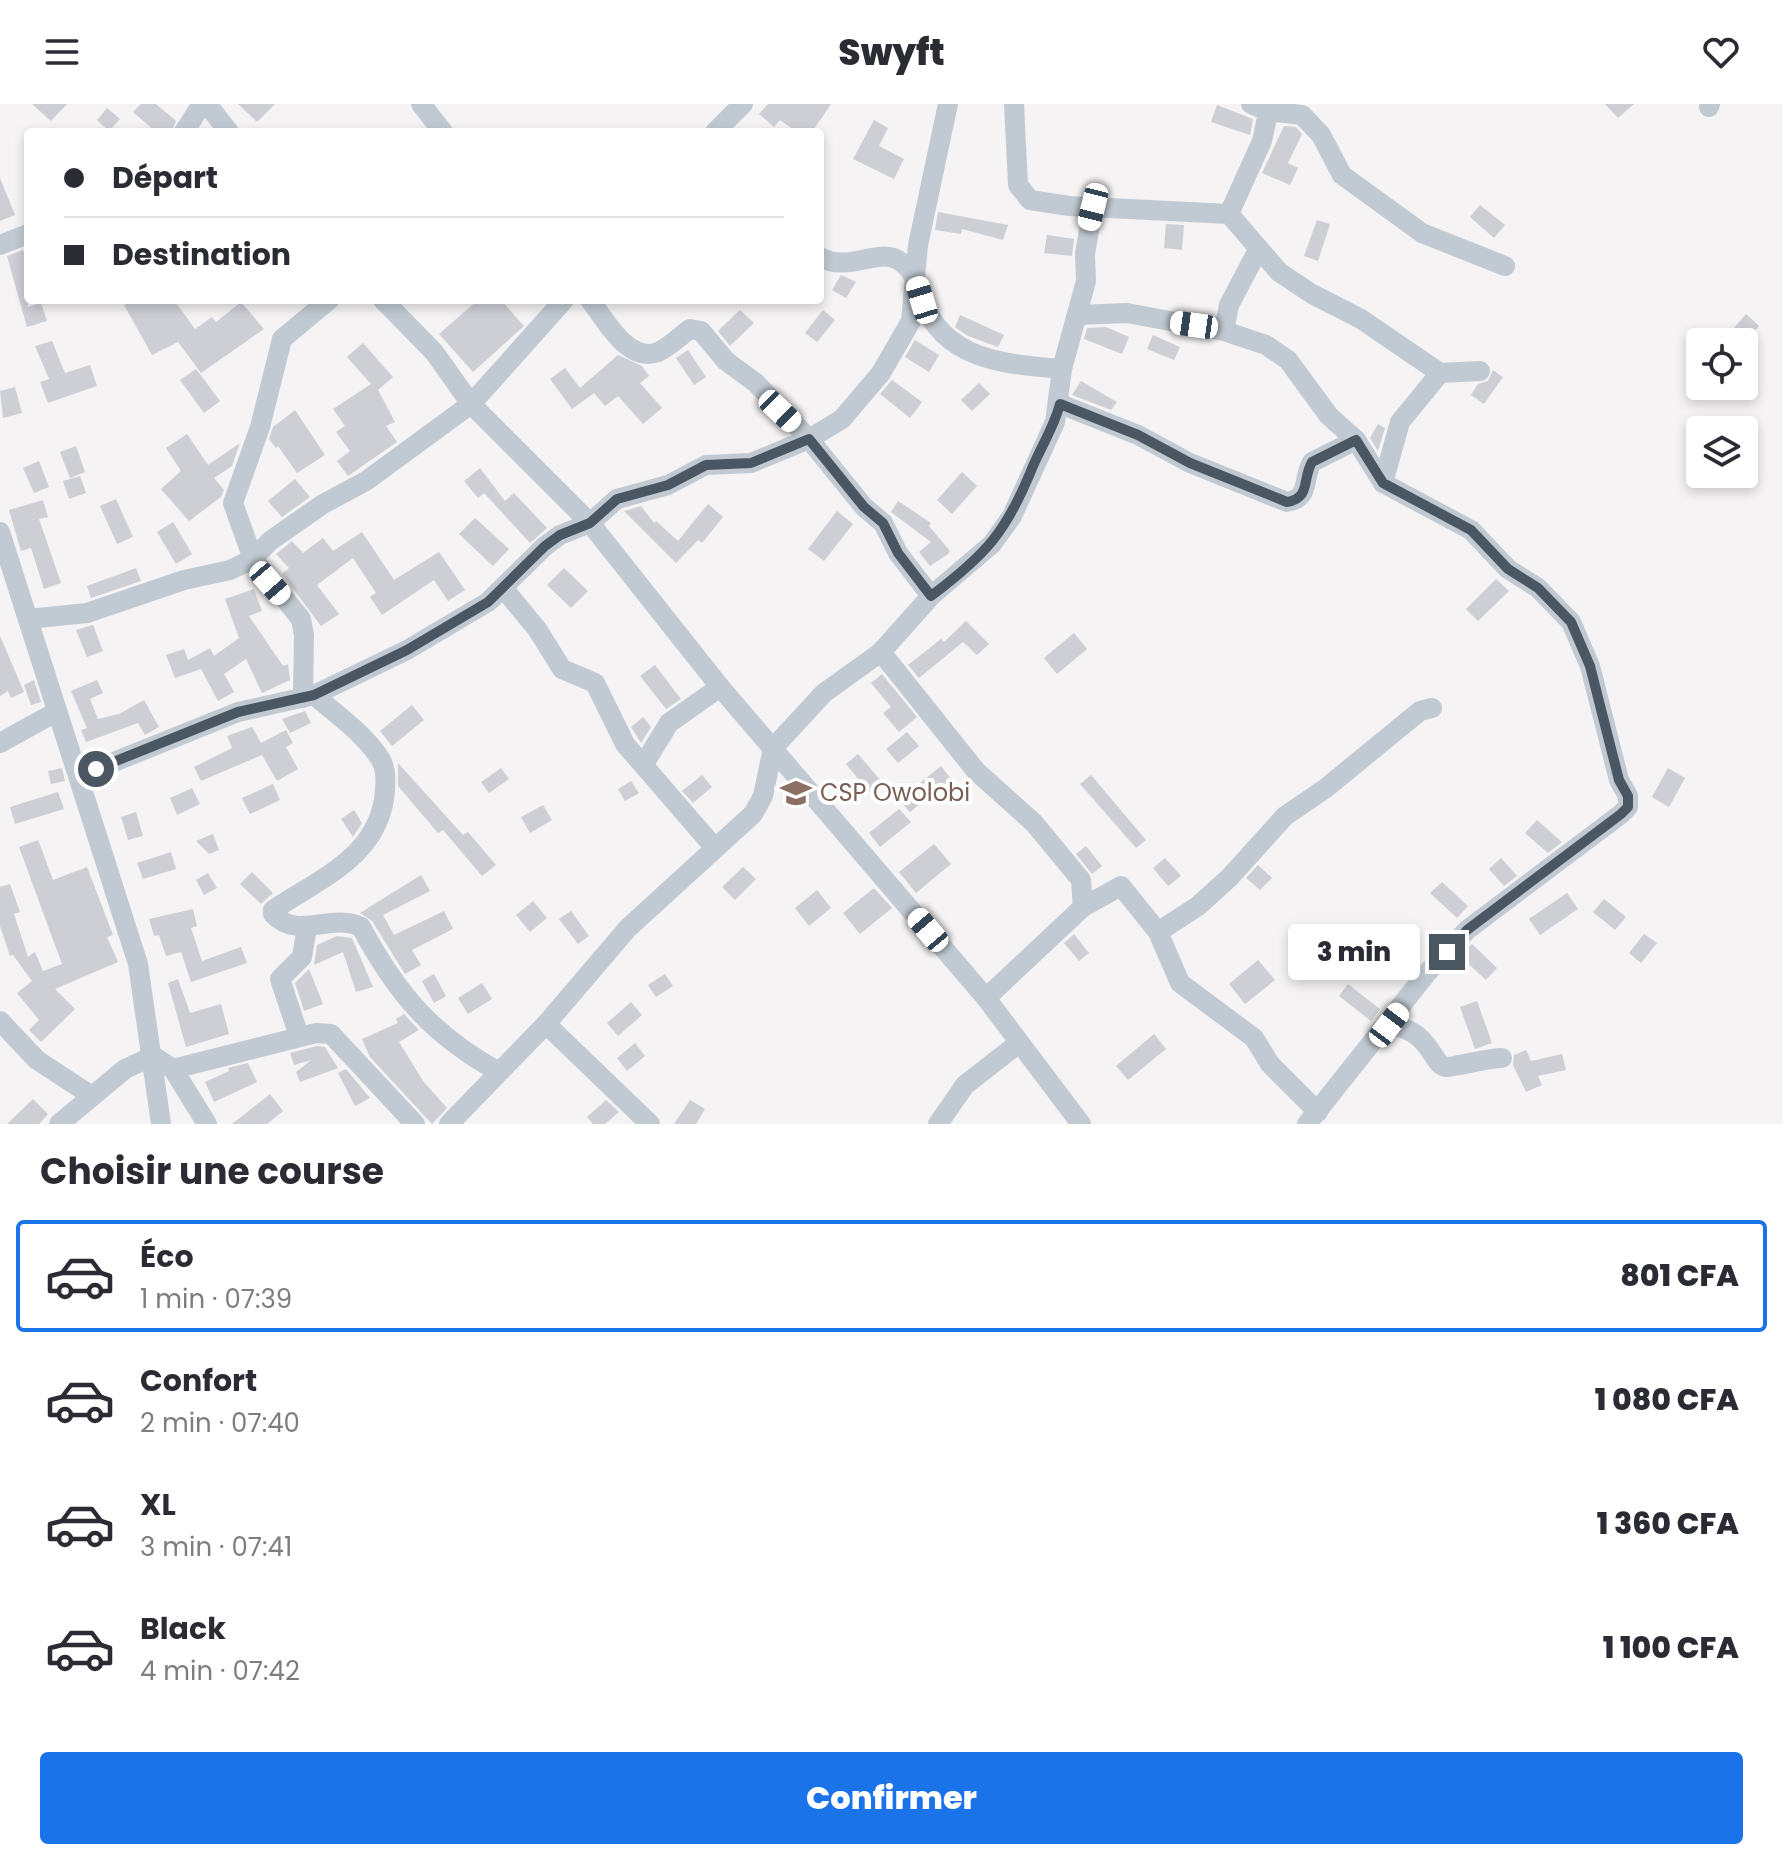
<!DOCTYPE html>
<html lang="fr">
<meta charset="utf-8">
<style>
body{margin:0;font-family:Poppins,sans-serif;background:#f7f7f7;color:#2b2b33;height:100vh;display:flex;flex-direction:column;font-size:30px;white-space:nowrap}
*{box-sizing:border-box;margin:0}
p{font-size:26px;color:#7c7c81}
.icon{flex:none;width:44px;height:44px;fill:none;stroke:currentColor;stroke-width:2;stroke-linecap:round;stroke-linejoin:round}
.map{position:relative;height:1020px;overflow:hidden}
.side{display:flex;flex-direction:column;background:#fff;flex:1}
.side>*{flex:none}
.top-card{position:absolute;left:24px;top:24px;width:800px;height:176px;border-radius:8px;box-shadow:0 4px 12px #0003;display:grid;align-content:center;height:176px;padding:0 40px;background:#fff}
.buttons{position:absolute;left:1686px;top:224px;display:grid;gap:16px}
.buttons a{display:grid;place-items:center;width:72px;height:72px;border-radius:8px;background:#fff;box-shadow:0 4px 12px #0003;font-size:40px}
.end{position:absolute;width:36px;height:36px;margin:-18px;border:10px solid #4a5661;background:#fff;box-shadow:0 0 0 4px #fff}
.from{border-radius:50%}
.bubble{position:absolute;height:56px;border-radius:8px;background:#fff;box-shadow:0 4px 12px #0003;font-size:26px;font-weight:800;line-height:56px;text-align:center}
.car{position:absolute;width:24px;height:48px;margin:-24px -12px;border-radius:10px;box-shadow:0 0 6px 2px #0007;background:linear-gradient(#fff 24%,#345 0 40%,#fff 0 76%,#345 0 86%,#fff 0)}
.top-card b{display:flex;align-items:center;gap:28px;height:76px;font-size:30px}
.top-card b+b{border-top:2px solid #e1e1e2}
.top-card i{width:20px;height:20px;background:#2b2b33}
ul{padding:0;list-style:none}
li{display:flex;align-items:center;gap:24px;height:112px;margin:0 16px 12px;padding:0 24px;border:4px solid transparent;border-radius:8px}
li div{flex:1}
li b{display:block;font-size:30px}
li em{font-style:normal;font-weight:800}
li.active{border-color:#1a73e8}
li>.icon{width:72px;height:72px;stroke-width:1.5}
h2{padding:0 40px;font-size:36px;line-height:96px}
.cta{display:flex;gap:16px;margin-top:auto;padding:16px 40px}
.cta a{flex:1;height:92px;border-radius:8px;background:#1a73e8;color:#fff;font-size:32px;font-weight:800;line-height:92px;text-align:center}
header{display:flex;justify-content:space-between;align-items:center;height:104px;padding:0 40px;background:#fff;font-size:36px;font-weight:800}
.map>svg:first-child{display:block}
.building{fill:#cdcfd5}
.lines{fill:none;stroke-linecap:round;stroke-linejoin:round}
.minor{stroke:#c1cad2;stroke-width:20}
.route{stroke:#4a5661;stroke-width:10}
.labels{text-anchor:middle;stroke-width:8;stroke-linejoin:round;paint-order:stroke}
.education-label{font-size:24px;fill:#785e54;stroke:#fff;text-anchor:start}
</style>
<header><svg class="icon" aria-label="menu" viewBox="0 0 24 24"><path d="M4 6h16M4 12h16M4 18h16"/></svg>Swyft<svg class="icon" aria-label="heart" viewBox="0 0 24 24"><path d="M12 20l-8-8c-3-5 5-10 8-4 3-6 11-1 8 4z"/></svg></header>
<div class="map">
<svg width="1783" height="1020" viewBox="0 0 1783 1020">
<rect width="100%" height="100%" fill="#f5f3f3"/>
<g class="building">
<polygon points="32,0 67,0 51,17"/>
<polygon points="141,0 156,0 176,17 171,28 156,28 133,8"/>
<polygon points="238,0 275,0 257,18"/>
<polygon points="768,0 831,0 812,28 797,28 780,16 774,23 759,10"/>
<polygon points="1605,0 1634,0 1618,14"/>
<polygon points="1217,1 1253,15 1250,31 1211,18"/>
<polygon points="107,4 120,15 109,27 97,16"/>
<polygon points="874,16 888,24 879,42 904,55 894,75 853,55"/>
<polygon points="1284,22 1296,23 1302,30 1288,59 1298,64 1290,81 1262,69"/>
<polygon points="0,74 15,111 0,117"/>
<polygon points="1480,101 1505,121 1494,134 1470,113"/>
<polygon points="938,108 1008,121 1003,136 962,125 961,130 935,126"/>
<polygon points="1317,116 1330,120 1318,157 1304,152"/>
<polygon points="1166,120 1184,121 1182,146 1164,144"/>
<polygon points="1047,131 1074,135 1072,152 1044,149"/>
<polygon points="23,146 28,162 28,203 41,199 47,217 27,223 7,152"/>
<polygon points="841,171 856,178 846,194 832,186"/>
<polygon points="135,196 174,196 195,225 212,213 216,218 241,198 264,225 201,269 178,238 152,251 124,201"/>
<polygon points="478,196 501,196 524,222 473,268 439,230"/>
<polygon points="740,206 754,219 730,242 718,227"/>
<polygon points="823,206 835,216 817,238 805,229"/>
<polygon points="1746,210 1759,222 1746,238 1722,238"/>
<polygon points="960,211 1004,231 998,243 968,232 955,223"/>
<polygon points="1106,223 1129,233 1122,250 1084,235 1087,224"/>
<polygon points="1153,231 1180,243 1174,256 1147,245"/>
<polygon points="915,236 939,251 929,268 905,253"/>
<polygon points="52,237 65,269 90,261 97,282 48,299 40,278 49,275 35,242"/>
<polygon points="363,239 393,273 378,286 395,318 386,322 397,338 348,372 337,357 350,347 336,328 345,322 333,305 371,280 347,253"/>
<polygon points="688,246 706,273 694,281 676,254"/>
<polygon points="618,251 642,262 649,272 640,279 662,304 643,320 618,292 605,302 594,289 572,305 550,275 565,264 580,284"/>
<polygon points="196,265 220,297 204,309 180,276"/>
<polygon points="1493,266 1503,273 1484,300 1471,291 1478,280 1488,277"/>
<polygon points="892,276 922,298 910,314 880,290"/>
<polygon points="1081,277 1117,298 1111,306 1072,291"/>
<polygon points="979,279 990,290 972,307 961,296"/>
<polygon points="15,283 22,309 3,314 0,287"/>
<polygon points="295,306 325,351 297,369 278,342 276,344 269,335 273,323"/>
<polygon points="1378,320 1385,324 1378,347 1370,334"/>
<polygon points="187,330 208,361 240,339 232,362 214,374 224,386 221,393 189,417 161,385 181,367 166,344"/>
<polygon points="76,342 85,368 70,374 60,348"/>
<polygon points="39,357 49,383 34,389 23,364"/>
<polygon points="480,364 505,397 514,389 547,424 530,439 484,389 478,394 464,377"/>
<polygon points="962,368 977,382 952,410 937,396"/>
<polygon points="80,372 86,389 69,395 63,377"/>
<polygon points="295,375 310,393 282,413 268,397"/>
<polygon points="116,395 133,433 117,440 100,402"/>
<polygon points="43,396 48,413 39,415 61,479 44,485 31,444 21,447 9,406"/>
<polygon points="898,397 931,419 929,422 950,447 948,450 930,462 919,448 931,438 891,408"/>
<polygon points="708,400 723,413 702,439 698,436 676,459 624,407 641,402 654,419 656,417 678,437"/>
<polygon points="837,407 853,420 824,457 808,445"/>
<polygon points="475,414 509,445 493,462 459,430"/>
<polygon points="173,418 192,450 176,460 157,428"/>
<polygon points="362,428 394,476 439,448 465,486 448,497 434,476 382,511 370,493 376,489 353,454 317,481 339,510 321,522 282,470 289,464 276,450 292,437 303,449 323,434 333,447"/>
<polygon points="136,464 141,477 91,494 87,482"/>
<polygon points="564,464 588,487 571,504 547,481"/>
<polygon points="1496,475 1509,487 1478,517 1466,505"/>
<polygon points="254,485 262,507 249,512 283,562 288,560 290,576 262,589 246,555 224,570 234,588 218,597 201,565 175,574 166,551 184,545 188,556 210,544 214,552 239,534 225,495"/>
<polygon points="966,517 989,540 977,551 963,538 919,574 908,561 941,535 944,538"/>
<polygon points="93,521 103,547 87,553 76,526"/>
<polygon points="1074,529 1087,545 1057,570 1044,554"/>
<polygon points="0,532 24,588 11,594 8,587 0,592"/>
<polygon points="655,561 681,595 666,605 640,572"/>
<polygon points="882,570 917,613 899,628 883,609 891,603 871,579"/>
<polygon points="34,576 41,598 31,601 24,581"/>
<polygon points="97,576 103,589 90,595 98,615 119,610 144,596 159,623 145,631 138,619 86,638 81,626 87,624 71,587"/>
<polygon points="412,601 424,616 392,642 380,627"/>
<polygon points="305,607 311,619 290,629 282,615"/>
<polygon points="643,613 651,623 641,639 631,623"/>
<polygon points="252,623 261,639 286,626 293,639 286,643 298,665 277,677 262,651 201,677 194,663 232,644 227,632"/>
<polygon points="907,628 919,642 898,659 886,645"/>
<polygon points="858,650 882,678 869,688 846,660"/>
<polygon points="398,659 463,731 468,728 496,761 482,772 443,726 438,729 398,682"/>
<polygon points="941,662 951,675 910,708 899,696"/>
<polygon points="62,664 65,677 51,680 48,667"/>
<polygon points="501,664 509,675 489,689 481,678"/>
<polygon points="1668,664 1685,674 1669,703 1652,693"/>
<polygon points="702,671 712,683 693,699 682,687"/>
<polygon points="1091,671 1146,736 1136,744 1080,680"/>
<polygon points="631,677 639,689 625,697 618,685"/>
<polygon points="273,680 280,696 250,710 242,694"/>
<polygon points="192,684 200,700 177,711 170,694"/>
<polygon points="58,688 64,705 15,720 10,703"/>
<polygon points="543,701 552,716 530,729 521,713"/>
<polygon points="899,705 911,718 880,743 869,729"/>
<polygon points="354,706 362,719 353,733 341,715"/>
<polygon points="136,708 143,732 128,736 121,713"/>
<polygon points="1537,716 1562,738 1548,749 1525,729"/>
<polygon points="213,730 219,746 209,750 196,737"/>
<polygon points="38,736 53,776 87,763 113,831 107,833 118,858 55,885 75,905 41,938 29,926 39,916 17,889 32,877 13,851 10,852 0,822 0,783 10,780 20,808 14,810 28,853 35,848 43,867 62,860 19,743"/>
<polygon points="934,740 951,760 916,789 899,768"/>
<polygon points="1086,742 1102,762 1092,770 1076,750"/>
<polygon points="171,748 176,765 143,775 137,759"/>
<polygon points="1165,754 1181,772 1168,782 1153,764"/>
<polygon points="1501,754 1517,772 1504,782 1489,765"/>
<polygon points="1258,761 1272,774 1260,786 1246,774"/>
<polygon points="743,763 756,775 735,796 722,783"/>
<polygon points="252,768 273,789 261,800 240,780"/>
<polygon points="208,769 217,784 204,791 196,776"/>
<polygon points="421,771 430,787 383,811 394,831 444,807 453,825 412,846 421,861 405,870 372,817 360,809"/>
<polygon points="1442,778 1468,802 1457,814 1430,789"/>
<polygon points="874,784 892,804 860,830 843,809"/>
<polygon points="817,786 831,804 809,822 795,804"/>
<polygon points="1567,789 1578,805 1540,831 1529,815"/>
<polygon points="1604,795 1626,813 1615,826 1593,808"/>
<polygon points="533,797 547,814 530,828 516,811"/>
<polygon points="193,805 197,822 191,824 202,857 241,843 247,859 191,878 181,848 166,852 159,831 154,832 149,815"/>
<polygon points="571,807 589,832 578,840 559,815"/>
<polygon points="1074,830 1089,849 1079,857 1064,839"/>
<polygon points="1644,830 1657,839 1641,859 1629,849"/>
<polygon points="337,832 352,834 373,883 356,888 343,848 314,861 317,841"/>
<polygon points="1381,836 1406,857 1394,872 1369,850"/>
<polygon points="1472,840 1497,864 1486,876 1460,852"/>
<polygon points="1258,856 1275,876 1245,900 1229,880"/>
<polygon points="309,865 323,900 304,907 295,879"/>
<polygon points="434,870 446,892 434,899 422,877"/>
<polygon points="665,870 673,882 656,893 648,881"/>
<polygon points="178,875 190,909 221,900 229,930 186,943 168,879"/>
<polygon points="482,879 492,895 468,910 458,894"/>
<polygon points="1348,880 1380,905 1371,917 1339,892"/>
<polygon points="1477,897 1492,939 1475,945 1460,903"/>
<polygon points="631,898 642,911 618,932 607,919"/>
<polygon points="404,910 419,926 399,938 423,977 447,1004 432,1020 370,953 362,935 398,919 396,915"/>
<polygon points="1154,930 1166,945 1128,976 1116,962"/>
<polygon points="635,939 645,952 627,967 617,954"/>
<polygon points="317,942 325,943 338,964 300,978 296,968 311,956 294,961 290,949"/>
<polygon points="1526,946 1531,957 1562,950 1566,966 1538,972 1542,981 1526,988 1513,961 1514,951"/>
<polygon points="248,959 257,978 214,998 205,978 229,967 228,964"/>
<polygon points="346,965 370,994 355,1002 338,969"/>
<polygon points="270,990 283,1007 267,1020 232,1020"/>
<polygon points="33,995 48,1010 39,1020 7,1020"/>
<polygon points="606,996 619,1008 605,1020 593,1020 587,1013"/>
<polygon points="690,996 705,1005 696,1020 674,1020"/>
</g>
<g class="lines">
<g class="minor">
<polyline points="207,0 229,28"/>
<polyline points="421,0 443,28"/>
<polyline points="1014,0 1018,81 1030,96 1069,102 1229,110 1279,168 1312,190 1361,215 1440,269 1480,267"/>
<polyline points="1251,0 1268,7 1302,11 1321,31 1342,71 1422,129 1505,162"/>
<polyline points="1709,3 1710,0"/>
<polyline points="184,28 202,0"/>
<polyline points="715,28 743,0"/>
<polyline points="1229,110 1262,37 1270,0"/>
<polyline points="0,141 28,130"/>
<path d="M 820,153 C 848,169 876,144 898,156 C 915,166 916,180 922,197 C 946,257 1005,260 1062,265"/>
<polyline points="383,196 434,248 471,300 590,419 720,583 986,894 1081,1020"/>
<path d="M 590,196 C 605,215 628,260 658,248 C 670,243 680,232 690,225 L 701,227 L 726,257 L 756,279 L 809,335 L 864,403 L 883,419 L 898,449 L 931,492"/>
<polyline points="1077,211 1127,209 1224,227 1266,241 1288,256 1329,312 1356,336 1383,379 1471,426 1508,465 1538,484 1571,518 1590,562 1619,676 1628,692 1628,703 1621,710 1467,826 1427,869 1307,1020"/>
<polyline points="1224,227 1229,201 1258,146"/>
<path d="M 1060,300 L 1138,331 L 1190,359 L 1287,398 C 1311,394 1302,375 1312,358 L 1356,336"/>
<polyline points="1383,379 1400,318 1440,269"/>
<polyline points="0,428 138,860 161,1020"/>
<polyline points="504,485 537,525 562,565 595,579 625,640 714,743"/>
<polyline points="28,515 87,509 184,476 230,466 253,455 270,437 323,400 366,377 471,300 564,196"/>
<polyline points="881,548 976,667 1034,719 1081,776 1083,803 1121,782 1158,828 1180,879 1254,934 1270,960 1318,1008"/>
<path d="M 314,591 C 337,611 365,630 381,656 C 386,665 386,675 385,686 C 381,751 321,774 273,806 L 273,810 C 298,837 332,808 361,823 C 397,890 432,931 499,968"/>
<polyline points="303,594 304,531 301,515 253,455 233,399 260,323 282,235 329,196"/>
<polyline points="0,639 56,608"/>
<polyline points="644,660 669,619 720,583"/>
<polyline points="79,672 238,608 314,591 407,546 488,498 545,442 560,431 590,419 617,395 668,381 706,361 751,359 809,335 842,315 881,269 911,217 918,141 948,0"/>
<polyline points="1158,828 1198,802 1230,773 1285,712 1326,684 1420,607 1432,604"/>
<polyline points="986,894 1083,803"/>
<polyline points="0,917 37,956 92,992"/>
<polyline points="546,920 650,1020"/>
<path d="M 1389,921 C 1432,926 1431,961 1446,963 C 1450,964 1488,954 1502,954"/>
<polyline points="299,932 280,875 302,853 307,823"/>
<polyline points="173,965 316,929 331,930 415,1020"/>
<polyline points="59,1020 125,965 153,952 173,965 207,1020"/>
<polyline points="449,1020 546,920 628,824 753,710 763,692 773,644 824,589 881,548 931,492 992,440 1012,412 1055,318 1062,265 1086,177 1085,150 1093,103"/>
<polyline points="938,1020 965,981 1019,939"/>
</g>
</g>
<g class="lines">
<path class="route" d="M 96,665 L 238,608 L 314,591 L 407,546 L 488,498 L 545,442 L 560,431 L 590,419 L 617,395 L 668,381 L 706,361 L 751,359 L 809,335 L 864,403 L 883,419 L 898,449 L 931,492 C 987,450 1007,427 1033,362 C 1042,341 1054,323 1060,300 L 1138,331 L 1190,359 L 1287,398 C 1311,394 1302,375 1312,358 L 1356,336 L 1383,379 L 1471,426 L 1508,465 L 1538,484 L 1571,518 L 1590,562 L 1619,676 L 1628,692 L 1628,703 L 1621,710 L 1467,826 L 1447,848"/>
</g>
<defs>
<symbol id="school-bare" viewBox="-9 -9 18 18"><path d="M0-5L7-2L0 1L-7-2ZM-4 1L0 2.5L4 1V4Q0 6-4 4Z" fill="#8d6e63" stroke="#fff" stroke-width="2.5" paint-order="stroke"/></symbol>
</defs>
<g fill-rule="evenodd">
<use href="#school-bare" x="774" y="667" width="44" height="44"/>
</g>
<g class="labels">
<g class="education-label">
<text x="820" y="697">CSP Owolobi</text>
</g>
</g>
</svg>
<div class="buttons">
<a><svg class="icon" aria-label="locate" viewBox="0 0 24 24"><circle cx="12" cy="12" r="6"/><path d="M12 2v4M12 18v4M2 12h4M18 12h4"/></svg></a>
<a><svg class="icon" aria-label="layers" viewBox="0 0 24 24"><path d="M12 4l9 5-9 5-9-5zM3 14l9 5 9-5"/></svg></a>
</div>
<i class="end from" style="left:96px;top:665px"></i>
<i class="end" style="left:1447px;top:848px"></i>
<div class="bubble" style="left:1288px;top:820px;width:132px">3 min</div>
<i class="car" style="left:1093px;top:103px;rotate:194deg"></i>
<i class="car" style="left:922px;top:196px;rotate:343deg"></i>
<i class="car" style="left:1194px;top:221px;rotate:278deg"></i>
<i class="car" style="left:780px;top:307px;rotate:134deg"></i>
<i class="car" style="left:270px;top:479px;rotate:139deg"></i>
<i class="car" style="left:928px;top:826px;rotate:320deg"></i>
<i class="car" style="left:1389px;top:921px;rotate:37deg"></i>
<div class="top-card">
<b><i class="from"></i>Départ</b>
<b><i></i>Destination</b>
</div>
</div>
<section class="side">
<h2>Choisir une course</h2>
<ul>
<li class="active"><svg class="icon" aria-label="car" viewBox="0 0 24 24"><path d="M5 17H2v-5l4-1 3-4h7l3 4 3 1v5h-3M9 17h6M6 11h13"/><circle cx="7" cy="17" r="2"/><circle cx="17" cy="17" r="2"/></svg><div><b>Éco</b><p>1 min · 07:39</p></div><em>801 CFA</em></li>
<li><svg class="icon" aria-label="car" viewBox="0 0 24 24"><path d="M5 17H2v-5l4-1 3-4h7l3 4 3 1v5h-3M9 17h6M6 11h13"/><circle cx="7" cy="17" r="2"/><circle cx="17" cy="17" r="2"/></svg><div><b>Confort</b><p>2 min · 07:40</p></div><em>1 080 CFA</em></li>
<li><svg class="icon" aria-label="car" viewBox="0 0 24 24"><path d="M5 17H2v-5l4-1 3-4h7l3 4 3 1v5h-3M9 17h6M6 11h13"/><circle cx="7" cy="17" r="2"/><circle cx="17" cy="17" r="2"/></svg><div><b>XL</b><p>3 min · 07:41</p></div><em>1 360 CFA</em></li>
<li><svg class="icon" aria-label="car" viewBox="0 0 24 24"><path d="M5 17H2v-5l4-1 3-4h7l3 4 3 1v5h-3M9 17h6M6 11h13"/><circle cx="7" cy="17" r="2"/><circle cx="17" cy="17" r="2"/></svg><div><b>Black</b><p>4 min · 07:42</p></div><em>1 100 CFA</em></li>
</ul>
<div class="cta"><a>Confirmer</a></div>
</section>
